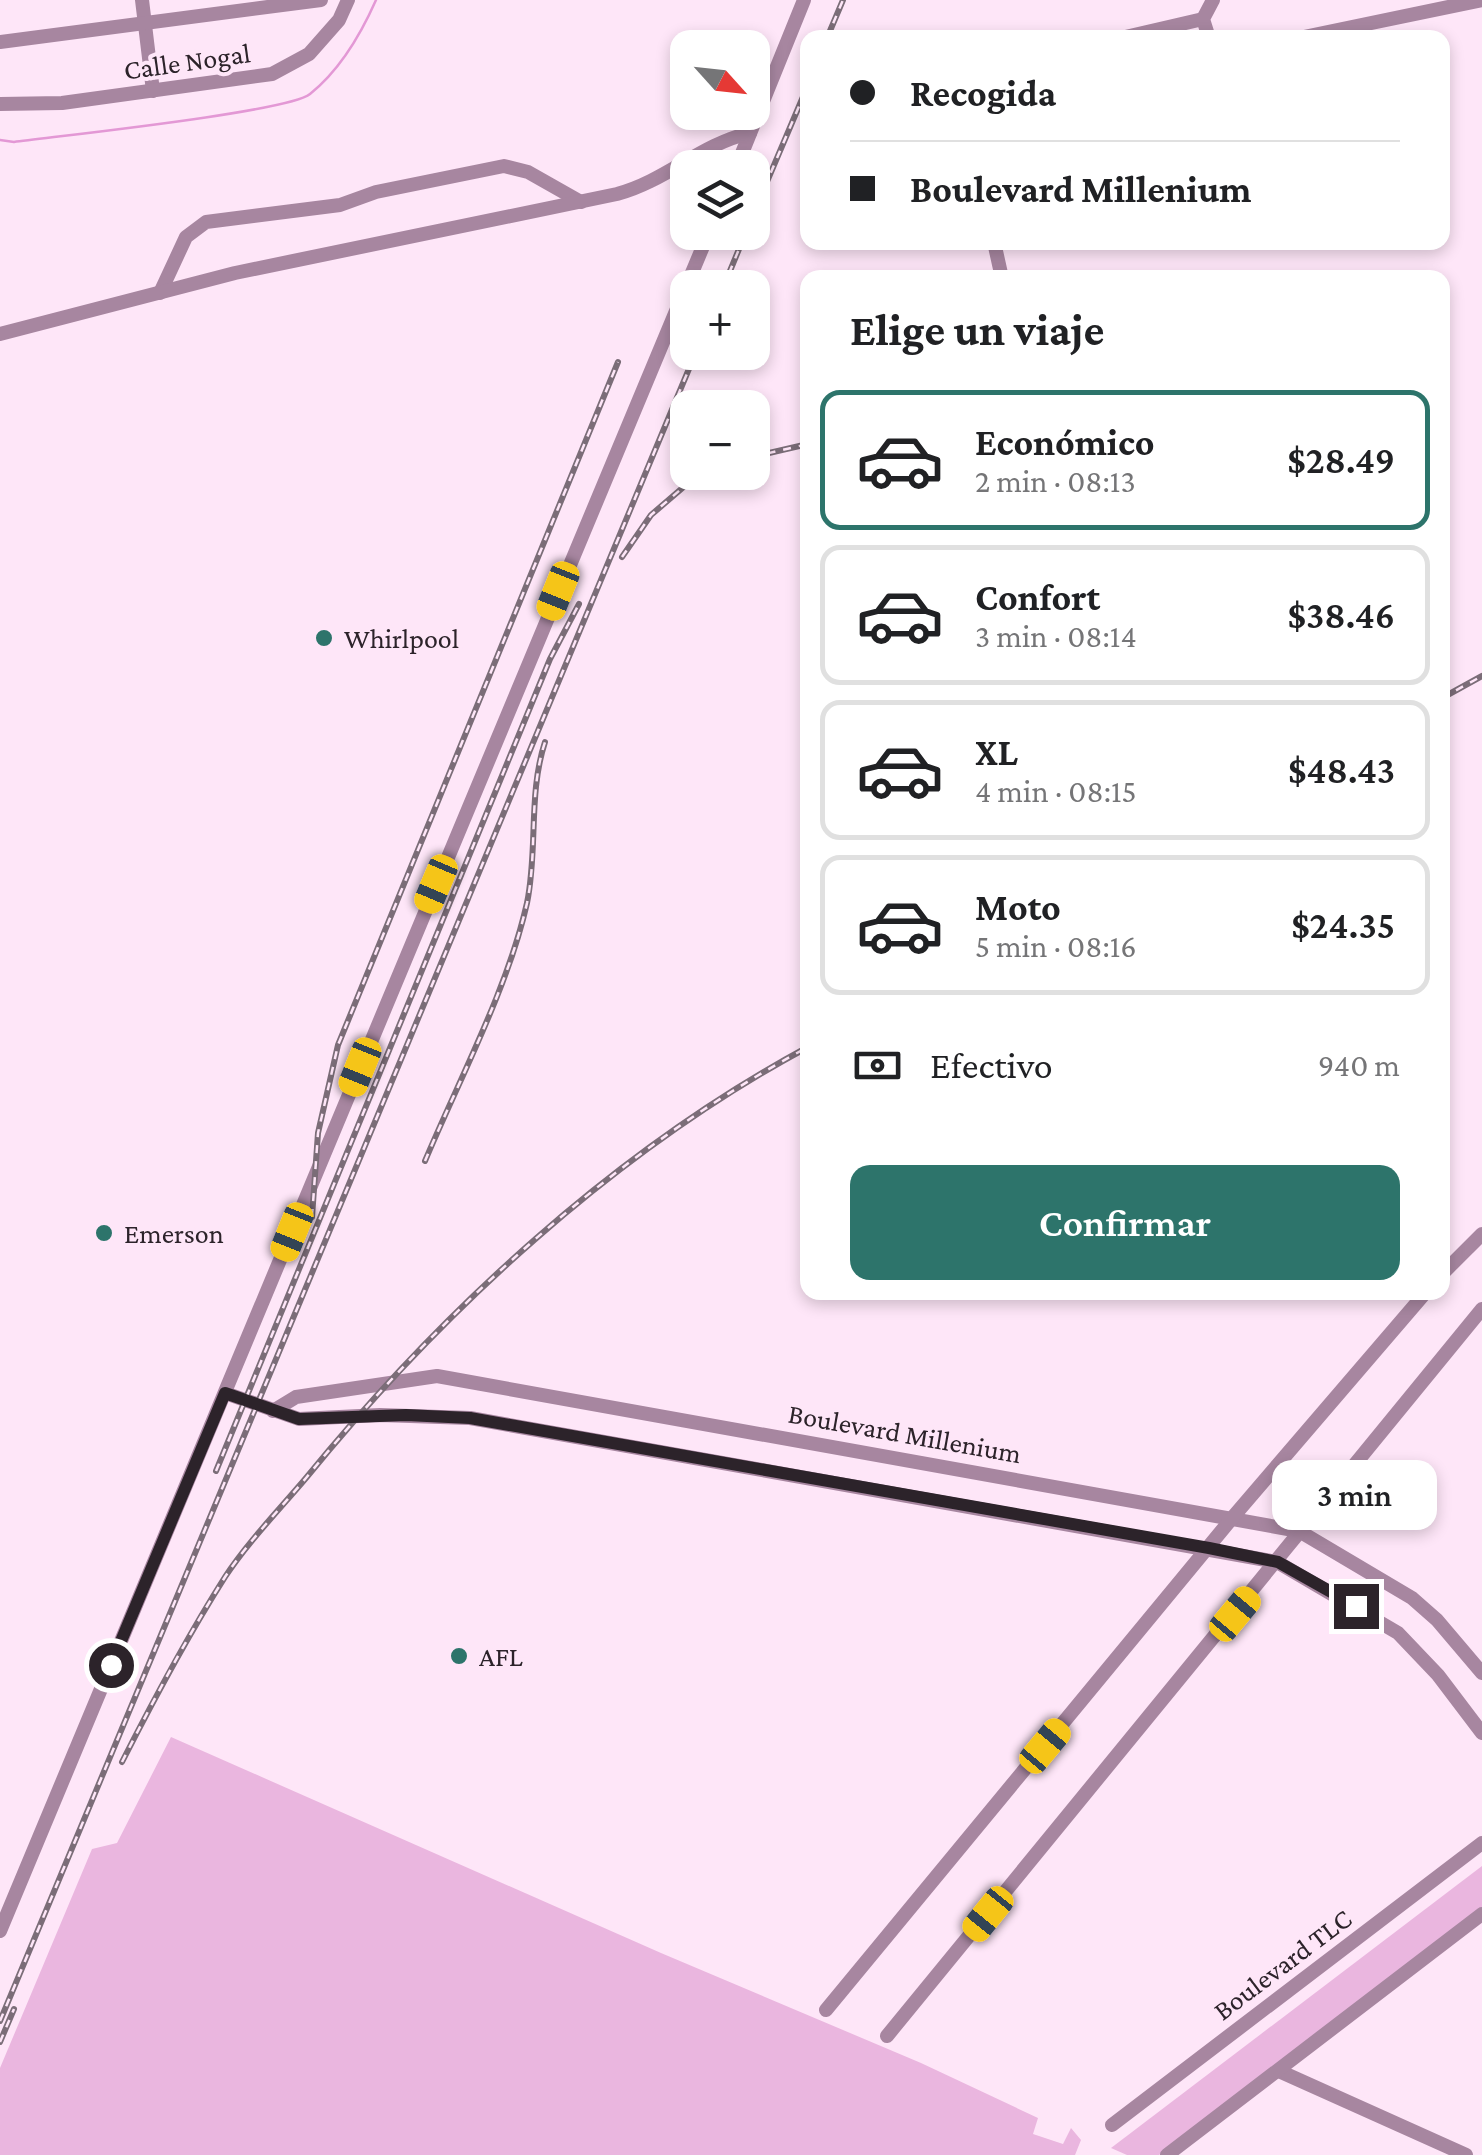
<!DOCTYPE html>
<html lang="es">
<meta charset="utf-8">
<style>
body{margin:0;font-family:"Crimson Pro",serif;background:#f6f6f6;color:#202124;height:100vh;display:flex;flex-direction:column;font-size:38px;white-space:nowrap}
*{box-sizing:border-box;margin:0}
p{font-size:32px;color:#757577}
.icon{flex:none;width:55px;height:55px;fill:none;stroke:currentColor;stroke-width:2;stroke-linecap:round;stroke-linejoin:round}
.map{position:relative;flex:1;overflow:hidden}
.panel{position:absolute;left:800px;top:270px;width:650px;height:1030px;display:flex;flex-direction:column;background:#fff;border-radius:20px;box-shadow:0 5px 15px #0003}
.panel>*{flex:none}
.guide{position:absolute;left:800px;top:30px;width:650px;height:220px;border-radius:20px;box-shadow:0 5px 15px #0003;display:grid;align-content:center;height:220px;padding:0 50px;background:#fff}
.needle{width:65px;rotate:117deg}
.buttons{position:absolute;left:670px;top:30px;display:grid;gap:20px}
.buttons a{display:grid;place-items:center;width:100px;height:100px;border-radius:20px;background:#fff;box-shadow:0 5px 15px #0003;font-size:50px}
.end{position:absolute;width:45px;height:45px;margin:-22px;border:12px solid #2c232a;background:#fff;box-shadow:0 0 0 5px #fff}
.from{border-radius:50%}
.bubble{position:absolute;height:70px;border-radius:20px;background:#fff;box-shadow:0 5px 15px #0003;font-size:32px;font-weight:600;line-height:70px;text-align:center}
.car{position:absolute;width:30px;height:60px;margin:-30px -15px;border-radius:12px;box-shadow:0 0 8px 2px #0007;background:linear-gradient(#f5c518 24%,#345 0 40%,#f5c518 0 76%,#345 0 86%,#f5c518 0)}
.guide b{display:flex;align-items:center;gap:35px;height:95px;font-size:38px}
.guide b+b{border-top:2px solid #e0e0e0}
.guide i{width:25px;height:25px;background:#202124}
ul{padding:0;list-style:none}
li{display:flex;align-items:center;gap:30px;height:140px;margin:0 20px 15px;padding:0 30px;border:5px solid #e0e0e0;border-radius:20px}
li div{flex:1}
li b{display:block;font-size:38px}
li em{font-style:normal;font-weight:600}
li.on{border-color:#2d746b}
li>.icon{width:90px;height:90px;stroke-width:1.5}
h2{padding:0 50px;font-size:45px;line-height:120px}
.pay{display:flex;align-items:center;gap:25px;height:110px;padding:0 50px;font-size:38px}
.pay p{margin-inline-start:auto}
.button{display:flex;gap:20px;margin-top:auto;padding:20px 50px}
.button a{flex:1;height:115px;border-radius:20px;background:#2d746b;color:#fff;font-size:40px;font-weight:600;line-height:115px;text-align:center}
.map>svg:first-child{display:block}
.green{fill:#eab6df}
.lines{fill:none;stroke-linecap:round;stroke-linejoin:round}
.stream{stroke:#e398d5;stroke-width:2.5}
.minor{stroke:#a786a0;stroke-width:14}
.rail-casing{stroke:#7b6d78;stroke-width:6}
.rail{stroke:#fee6f8;stroke-width:2.5;stroke-dasharray:8;stroke-linecap:butt}
.route{stroke:#2c232a;stroke-width:12}
.poi-dot{fill:#2d746b;stroke:#fee6f8;stroke-width:4}
.labels{text-anchor:middle;stroke-width:8;stroke-linejoin:round;paint-order:stroke}
.street-label{font-size:28px;fill:#2c232a;stroke:#fee6f8}
.poi-label{font-size:28px;fill:#2c232a;stroke:#fee6f8;text-anchor:start}
</style>
<div class="map">
<svg width="1482" height="2155" viewBox="0 0 1482 2155">
<rect width="100%" height="100%" fill="#fee6f8"/>
<g class="green">
<polygon points="171,1737 661,1953 921,2063 1038,2118 1033,2134 1063,2144 1071,2128 1081,2140 1075,2155 0,2155 0,2068 92,1849 117,1843"/>
<polygon points="1482,1866 1482,1908 1159,2155 1127,2155 1111,2148"/>
</g>
<g class="lines">
<path class="stream" d="M 0,140 L 14,142 C 58,136 288,112 310,94 C 340,70 361,34 376,0"/>
<g class="minor">
<polyline points="142,0 153,91"/>
<polyline points="1121,38 1203,19"/>
<polyline points="1209,38 1203,19 1213,0"/>
<polyline points="1299,38 1482,0"/>
<polyline points="0,42 321,0"/>
<polyline points="0,104 62,103 272,74 309,54 339,20 348,0"/>
<polyline points="736,168 804,0"/>
<polyline points="994,242 1002,278"/>
<polyline points="160,293 186,237 206,222 340,205 376,192 504,166 528,172 581,202"/>
<path d="M 0,334 L 235,273 L 617,194 C 666,181 701,144 750,133"/>
<polyline points="1442,1274 1482,1234"/>
<polyline points="225,1393 299,1419 380,1415 470,1418 1277,1562 1398,1633 1438,1675 1482,1733"/>
<polyline points="273,1411 296,1397 437,1376 1299,1531 1412,1598 1437,1620 1482,1673"/>
<polyline points="0,1931 709,232"/>
<polyline points="826,2010 1233,1517 1426,1292"/>
<polyline points="887,2036 1482,1309"/>
<polyline points="1279,2071 1466,2155"/>
<polyline points="1112,2125 1482,1843"/>
<polyline points="1167,2155 1482,1914"/>
</g>
<defs>
<g id="rail">
<polyline points="827,38 843,0"/>
<polyline points="752,217 808,85"/>
<polyline points="723,288 746,232"/>
<polyline points="752,457 808,444"/>
<polyline points="622,557 651,515 701,472"/>
<polyline points="1442,698 1482,676"/>
<path d="M 425,1161 C 459,1080 508,988 527,903 C 538,850 528,794 545,742"/>
<polyline points="312,1217 318,1133 338,1045 618,362"/>
<polyline points="216,1471 550,659 579,604"/>
<path d="M 122,1762 C 154,1699 187,1637 225,1577 C 248,1542 279,1510 306,1478 C 443,1310 615,1151 808,1047"/>
<polyline points="0,2021 696,352"/>
<polyline points="0,2042 14,2009"/>
</g>
</defs>
<use href="#rail" class="rail-casing"/>
<use href="#rail" class="rail"/>
</g>
<g class="lines">
<polyline class="route" points="111,1665 225,1393 299,1419 406,1415 470,1418 1209,1548 1278,1562 1356,1606"/>
</g>
<g class="poi-dot">
<circle cx="324" cy="638" r="10"/>
<circle cx="104" cy="1233" r="10"/>
<circle cx="459" cy="1656" r="10"/>
</g>
<g class="labels">
<g class="street-label">
<text transform="translate(187 61) rotate(-8)" y="10">Calle Nogal</text>
<text transform="translate(905 1433) rotate(10)" y="10">Boulevard Millenium</text>
<text transform="translate(1282 1964) rotate(-37)" y="10">Boulevard TLC</text>
</g>
<g class="poi-label">
<text x="344" y="648">Whirlpool</text>
<text x="124" y="1243">Emerson</text>
<text x="479" y="1666">AFL</text>
</g>
</g>
</svg>
<div class="buttons">
<a><svg class="needle" viewBox="-14 -14 28 28"><path d="M0-13l5 13h-10z" fill="#e53935"/><path d="M0 13l5-13h-10z" fill="#757577"/></svg></a>
<a><svg class="icon" aria-label="layers" viewBox="0 0 24 24"><path d="M12 4l9 5-9 5-9-5zM3 14l9 5 9-5"/></svg></a>
<a>+</a>
<a>−</a>
</div>
<i class="end from" style="left:111px;top:1665px"></i>
<i class="end" style="left:1356px;top:1606px"></i>
<div class="bubble" style="left:1272px;top:1460px;width:165px">3 min</div>
<i class="car" style="left:558px;top:591px;rotate:202deg"></i>
<i class="car" style="left:436px;top:884px;rotate:203deg"></i>
<i class="car" style="left:360px;top:1067px;rotate:202deg"></i>
<i class="car" style="left:292px;top:1232px;rotate:202deg"></i>
<i class="car" style="left:1235px;top:1614px;rotate:40deg"></i>
<i class="car" style="left:1045px;top:1746px;rotate:40deg"></i>
<i class="car" style="left:988px;top:1914px;rotate:219deg"></i>
<div class="guide">
<b><i class="from"></i>Recogida</b>
<b><i></i>Boulevard Millenium</b>
</div>
<section class="panel">
<h2>Elige un viaje</h2>
<ul>
<li class="on"><svg class="icon" aria-label="car" viewBox="0 0 24 24"><path d="M5 17H2v-5l4-1 3-4h7l3 4 3 1v5h-3M9 17h6M6 11h13"/><circle cx="7" cy="17" r="2"/><circle cx="17" cy="17" r="2"/></svg><div><b>Económico</b><p>2 min · 08:13</p></div><em>$28.49</em></li>
<li><svg class="icon" aria-label="car" viewBox="0 0 24 24"><path d="M5 17H2v-5l4-1 3-4h7l3 4 3 1v5h-3M9 17h6M6 11h13"/><circle cx="7" cy="17" r="2"/><circle cx="17" cy="17" r="2"/></svg><div><b>Confort</b><p>3 min · 08:14</p></div><em>$38.46</em></li>
<li><svg class="icon" aria-label="car" viewBox="0 0 24 24"><path d="M5 17H2v-5l4-1 3-4h7l3 4 3 1v5h-3M9 17h6M6 11h13"/><circle cx="7" cy="17" r="2"/><circle cx="17" cy="17" r="2"/></svg><div><b>XL</b><p>4 min · 08:15</p></div><em>$48.43</em></li>
<li><svg class="icon" aria-label="car" viewBox="0 0 24 24"><path d="M5 17H2v-5l4-1 3-4h7l3 4 3 1v5h-3M9 17h6M6 11h13"/><circle cx="7" cy="17" r="2"/><circle cx="17" cy="17" r="2"/></svg><div><b>Moto</b><p>5 min · 08:16</p></div><em>$24.35</em></li>
</ul>
<div class="pay"><svg class="icon" aria-label="cash" viewBox="0 0 24 24"><path d="M3 7h18v10H3z"/><circle cx="12" cy="12" r="2"/></svg>Efectivo<p>940 m</p></div>
<div class="button"><a>Confirmar</a></div>
</section>
</div>
